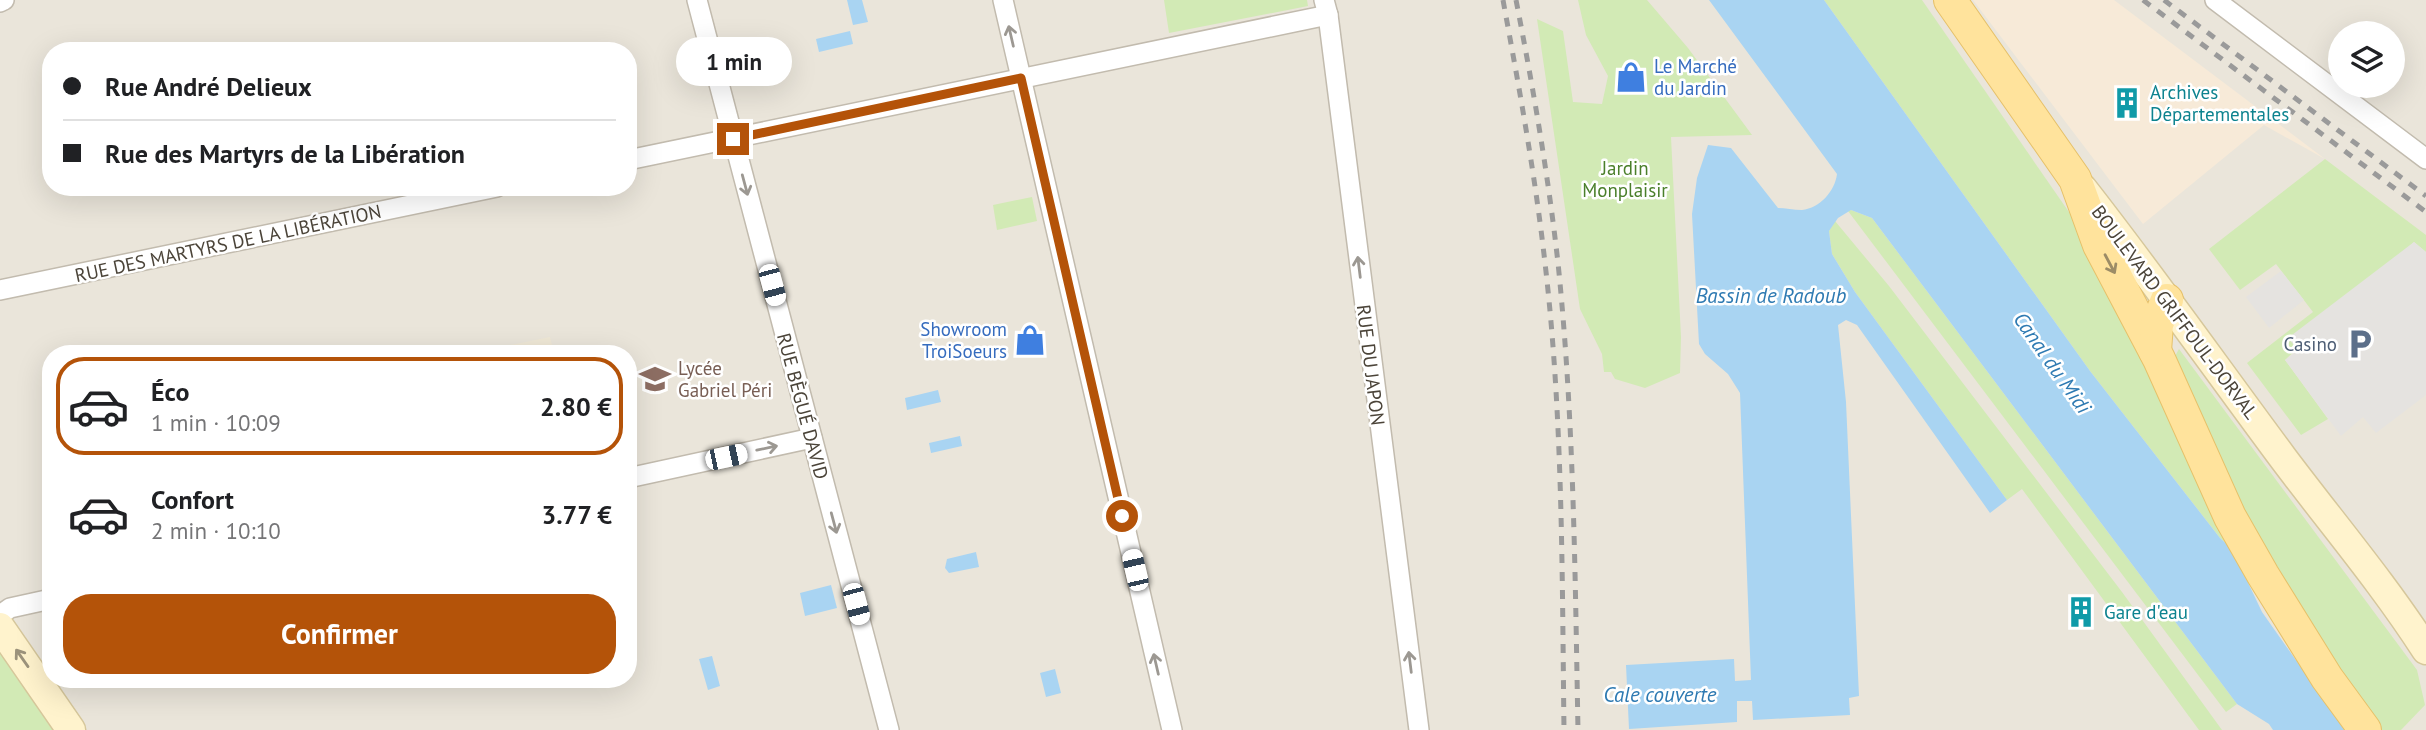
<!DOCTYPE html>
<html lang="fr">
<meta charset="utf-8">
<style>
body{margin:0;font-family:"PT Sans",sans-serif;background:#f6f6f6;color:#202124;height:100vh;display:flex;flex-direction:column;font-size:26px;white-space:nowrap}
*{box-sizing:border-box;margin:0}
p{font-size:23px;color:#757577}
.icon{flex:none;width:38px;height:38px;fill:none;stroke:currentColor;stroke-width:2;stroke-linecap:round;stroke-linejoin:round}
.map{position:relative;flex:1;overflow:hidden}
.drawer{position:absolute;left:42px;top:345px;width:595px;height:343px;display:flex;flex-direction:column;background:#fff;border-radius:28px;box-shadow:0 7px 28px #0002}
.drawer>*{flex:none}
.banner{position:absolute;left:42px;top:42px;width:595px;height:154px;border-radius:28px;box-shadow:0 7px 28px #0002;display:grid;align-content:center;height:154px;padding:0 21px;background:#fff}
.fabs{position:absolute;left:2328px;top:21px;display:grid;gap:14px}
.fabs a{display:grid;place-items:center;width:77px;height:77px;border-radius:50%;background:#fff;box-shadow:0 7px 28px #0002;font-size:35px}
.end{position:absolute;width:32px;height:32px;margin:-16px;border:9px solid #b45309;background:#fff;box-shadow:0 0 0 4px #fff}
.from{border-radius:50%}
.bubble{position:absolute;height:49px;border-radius:24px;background:#fff;box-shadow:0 7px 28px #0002;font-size:23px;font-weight:700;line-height:49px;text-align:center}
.car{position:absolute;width:21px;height:42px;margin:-21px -10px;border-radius:9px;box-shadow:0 0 5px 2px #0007;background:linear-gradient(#fff 24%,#345 0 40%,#fff 0 76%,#345 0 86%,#fff 0)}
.banner b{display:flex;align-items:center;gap:24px;height:66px;font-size:26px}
.banner b+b{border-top:2px solid #e0e0e0}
.banner i{width:18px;height:18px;background:#202124}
ul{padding:12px 0 0;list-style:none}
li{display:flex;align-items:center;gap:21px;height:98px;margin:0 14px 10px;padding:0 7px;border:4px solid transparent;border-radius:28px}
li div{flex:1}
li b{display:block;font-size:26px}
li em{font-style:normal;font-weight:700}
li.selected{border-color:#b45309}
li>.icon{width:63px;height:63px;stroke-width:1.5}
.cta{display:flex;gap:14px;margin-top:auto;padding:14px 21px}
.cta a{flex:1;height:80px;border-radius:28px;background:#b45309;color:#fff;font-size:28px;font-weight:700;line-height:80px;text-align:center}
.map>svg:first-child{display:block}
.residential{fill:#eae5da;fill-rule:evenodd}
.commercial{fill:#f7ead8}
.education{fill:#efe8d6}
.green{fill:#d2eab5}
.parking{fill:#e5e3e0}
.water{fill:#a9d4f2}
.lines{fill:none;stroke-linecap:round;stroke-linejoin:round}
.street-casing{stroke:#c2bbae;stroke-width:22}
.secondary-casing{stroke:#d6c79b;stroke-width:31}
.primary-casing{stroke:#e6c16a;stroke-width:34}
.street{stroke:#fff;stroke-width:19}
.secondary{stroke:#fff3cd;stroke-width:28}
.primary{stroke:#ffe39c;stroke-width:32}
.rail{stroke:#9a9a9a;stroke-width:5;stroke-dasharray:9 9;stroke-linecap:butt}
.oneway{stroke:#9c9892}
.oneway2{stroke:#9c8c66}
.oneway3{stroke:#9c937c}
.route{stroke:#b45309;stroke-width:9}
.labels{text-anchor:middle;stroke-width:5;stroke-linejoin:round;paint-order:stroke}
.shop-label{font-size:19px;fill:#366cbe;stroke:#fff;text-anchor:start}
.culture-label{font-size:19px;fill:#0d838f;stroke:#fff;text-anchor:start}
.park-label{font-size:19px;fill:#4a7f2a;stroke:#fff}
.street-label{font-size:19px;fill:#4b4439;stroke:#fff}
.service-label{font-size:19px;fill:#4e5e75;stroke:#fff;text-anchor:end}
.education-label{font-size:19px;fill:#785e54;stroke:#fff;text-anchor:start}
.water-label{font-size:21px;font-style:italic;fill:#2e7ab2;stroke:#fff}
</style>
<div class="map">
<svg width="2426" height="730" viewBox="0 0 2426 730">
<rect width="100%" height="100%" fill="#f6f3ec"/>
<path class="residential" d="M 0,0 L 2426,0 L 2426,730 L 0,730 ZM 2340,33 L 2392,33 L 2392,86 L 2340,86 ZM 51,51 L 628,51 L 628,187 L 51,187 ZM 51,354 L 628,354 L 628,679 L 51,679 Z"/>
<polygon class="commercial" points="1973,0 2114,0 2325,159 2264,125 2143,224"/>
<polygon class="education" points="550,337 554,353 472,353"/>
<g class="green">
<polygon points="1164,0 1307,0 1308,6 1169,33"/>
<polygon points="1578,0 1647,0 1688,48 1752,135 1671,137 1681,337 1680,373 1645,388 1615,379 1611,372 1604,372 1602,354 1580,309 1537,19 1563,31 1573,102 1602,104 1608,76 1586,35"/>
<polygon points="1824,0 1922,0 2080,228 2232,549 2220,538 2090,371"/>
<polygon points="2325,159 2426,235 2426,252 2414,242 2285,360 2328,419 2301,435 2247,363 2313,312 2276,264 2240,290 2209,249"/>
<polygon points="1032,197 1037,221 997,230 993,205"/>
<polygon points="1851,210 1872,218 2237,704 2226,712 1848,211"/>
<polygon points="1835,221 1889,286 2122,592 2222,730 2199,730 2022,489 2007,500 1855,292 1832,254 1829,231"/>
<polygon points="2179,349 2417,670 2425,705 2401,730 2382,730 2360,702 2245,516 2174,358"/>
<polygon points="0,641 65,730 0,730"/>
</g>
<g class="parking">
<polygon points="2414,242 2426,252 2426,395 2376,433 2363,417 2341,436 2285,360 2298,350 2288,338"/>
<polygon points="2281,271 2304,300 2269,328 2246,297"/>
</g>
<g class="water">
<polygon points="847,0 862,0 868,22 853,25"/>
<path d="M 1709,0 L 1824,0 L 2090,371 L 2220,538 L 2232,549 L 2262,612 L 2345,730 L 2273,730 L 2269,724 L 2237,704 L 1872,218 L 1851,210 L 1838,218 L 1829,231 L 1832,254 L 1855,292 L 2007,500 L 1990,513 L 1857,325 L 1846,320 L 1838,325 L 1846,402 L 1859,696 L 1849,698 L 1850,715 L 1753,720 L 1752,701 L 1737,701 L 1737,722 L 1629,729 L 1626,665 L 1734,659 L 1735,681 L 1751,680 L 1740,393 L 1728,374 L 1705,354 L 1699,344 L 1692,214 L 1697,178 L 1708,145 L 1731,148 L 1778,208 C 1785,208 1794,210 1802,210 C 1820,208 1835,191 1837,174 Z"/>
<polygon points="850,31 853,44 819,52 816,39"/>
<polygon points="938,390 941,402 907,410 905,398"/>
<polygon points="960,436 962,446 931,453 929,443"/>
<polygon points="976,552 979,567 949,573 945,568 947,559"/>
<polygon points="831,585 837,608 805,616 800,593"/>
<polygon points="712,656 720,686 708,690 699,659"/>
<polygon points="1055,669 1061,693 1046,697 1040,673"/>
</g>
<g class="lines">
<defs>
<g id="street">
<polyline points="697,0 889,730"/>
<polyline points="1003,0 1172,730"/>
<polyline points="1324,0 1328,15 1419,730"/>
<polyline points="2215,0 2426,159"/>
<polyline points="0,2 4,0"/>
<polyline points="628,160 1328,15"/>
<polyline points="0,290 497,187"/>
<polyline points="628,478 812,438"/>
<polyline points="0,615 10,608 51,599"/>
</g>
<g id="secondary">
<path d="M 2083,189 C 2152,277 2216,368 2283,458 C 2331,522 2383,583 2426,650"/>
<polyline points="0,627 71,730"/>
</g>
<g id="primary">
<polyline points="1950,0 2075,179 2099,245 2159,359 2230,517 2263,575 2327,678 2365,730"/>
<polyline points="2155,351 2157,324 2167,300"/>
</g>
</defs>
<use href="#street" class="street-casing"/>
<use href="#secondary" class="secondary-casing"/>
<use href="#primary" class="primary-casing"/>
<use href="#street" class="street"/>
<use href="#secondary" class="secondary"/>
<use href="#primary" class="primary"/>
<g class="rail">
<path d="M 1503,0 C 1519,87 1535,174 1545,263 C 1563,417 1562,575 1564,730"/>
<path d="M 1516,0 C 1533,87 1548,174 1558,263 C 1574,418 1575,574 1578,730"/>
<polyline points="2143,0 2426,212"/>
<polyline points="2164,0 2426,196"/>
</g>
</g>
<defs><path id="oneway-shaft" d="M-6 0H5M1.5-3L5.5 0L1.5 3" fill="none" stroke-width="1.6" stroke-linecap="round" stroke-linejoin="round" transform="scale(1.75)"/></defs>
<g class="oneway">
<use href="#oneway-shaft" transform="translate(1011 36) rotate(-103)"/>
<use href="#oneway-shaft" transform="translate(745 185) rotate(75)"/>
<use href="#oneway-shaft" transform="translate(1359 267) rotate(-97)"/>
<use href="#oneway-shaft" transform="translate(767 448) rotate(-12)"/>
<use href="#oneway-shaft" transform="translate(834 523) rotate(75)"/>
<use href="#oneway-shaft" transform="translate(1410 662) rotate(-97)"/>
<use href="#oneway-shaft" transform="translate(1156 664) rotate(-103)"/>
</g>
<use class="oneway2" href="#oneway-shaft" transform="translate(2110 264) rotate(62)"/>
<use class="oneway3" href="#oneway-shaft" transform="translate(22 658) rotate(-125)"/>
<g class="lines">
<polyline class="route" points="733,139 1021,78 1122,516"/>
</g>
<defs>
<symbol id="shop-bare" viewBox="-9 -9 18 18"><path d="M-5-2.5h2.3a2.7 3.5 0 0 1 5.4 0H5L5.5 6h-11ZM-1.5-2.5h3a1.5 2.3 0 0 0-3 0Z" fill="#3f7fe0" stroke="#fff" stroke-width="2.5" paint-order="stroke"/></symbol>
<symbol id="building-bare" viewBox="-9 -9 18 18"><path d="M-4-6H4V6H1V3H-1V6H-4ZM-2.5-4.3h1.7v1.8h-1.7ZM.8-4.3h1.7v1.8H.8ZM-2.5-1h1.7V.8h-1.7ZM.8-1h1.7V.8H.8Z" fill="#0f9aa8" stroke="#fff" stroke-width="2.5" paint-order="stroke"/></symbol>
<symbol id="parking-bare" viewBox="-9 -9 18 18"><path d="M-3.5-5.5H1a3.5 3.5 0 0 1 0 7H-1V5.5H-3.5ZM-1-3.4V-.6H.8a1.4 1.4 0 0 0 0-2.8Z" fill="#5c6f8a" stroke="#fff" stroke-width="2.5" paint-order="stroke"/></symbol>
<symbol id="school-bare" viewBox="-9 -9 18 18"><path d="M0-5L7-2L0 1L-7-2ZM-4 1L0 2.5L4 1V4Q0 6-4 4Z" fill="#8d6e63" stroke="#fff" stroke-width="2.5" paint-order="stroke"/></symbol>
</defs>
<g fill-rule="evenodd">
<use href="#shop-bare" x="1609" y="55" width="44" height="44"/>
<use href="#building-bare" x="2105" y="81" width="44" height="44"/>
<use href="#shop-bare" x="1008" y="318" width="44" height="44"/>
<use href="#parking-bare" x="2338" y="322" width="44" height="44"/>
<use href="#school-bare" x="633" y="357" width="44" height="44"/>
<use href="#building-bare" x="2059" y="590" width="44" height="44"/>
</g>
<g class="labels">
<g class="shop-label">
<text x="1654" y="73">Le Marché<tspan x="1654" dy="22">du Jardin</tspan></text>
<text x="1007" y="336" text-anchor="end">Showroom<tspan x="1007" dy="22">TroiSoeurs</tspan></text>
</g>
<g class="culture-label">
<text x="2150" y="99">Archives<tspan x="2150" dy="22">Départementales</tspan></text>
<text x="2104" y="619">Gare d'eau</text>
</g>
<g class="park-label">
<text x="1625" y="175">Jardin<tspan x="1625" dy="22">Monplaisir</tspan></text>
</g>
<g class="street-label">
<text transform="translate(228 243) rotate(-12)" y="7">RUE DES MARTYRS DE LA LIBÉRATION</text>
<text transform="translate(2175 312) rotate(53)" y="7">BOULEVARD GRIFFOUL-DORVAL</text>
<text transform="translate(1371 365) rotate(83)" y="7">RUE DU JAPON</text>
<text transform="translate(803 406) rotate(75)" y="7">RUE BÈGUÉ DAVID</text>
</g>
<g class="service-label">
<text x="2337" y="351">Casino</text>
</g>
<g class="education-label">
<text x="678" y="375">Lycée<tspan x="678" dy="22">Gabriel Péri</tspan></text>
</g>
<g class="water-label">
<text x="1771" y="303">Bassin de Radoub</text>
<text transform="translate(2052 363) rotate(55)" y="7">Canal du Midi</text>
<text x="1660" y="702">Cale couverte</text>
</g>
</g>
</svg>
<div class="fabs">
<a><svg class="icon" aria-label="layers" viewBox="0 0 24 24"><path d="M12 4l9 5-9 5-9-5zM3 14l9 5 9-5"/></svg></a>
</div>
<i class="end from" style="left:1122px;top:516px"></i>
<i class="end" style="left:733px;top:139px"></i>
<div class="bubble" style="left:676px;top:37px;width:116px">1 min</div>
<i class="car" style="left:772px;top:285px;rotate:165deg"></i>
<i class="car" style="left:726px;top:457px;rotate:78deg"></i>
<i class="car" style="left:1135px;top:570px;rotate:347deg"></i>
<i class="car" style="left:856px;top:604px;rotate:165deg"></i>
<div class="banner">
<b><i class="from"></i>Rue André Delieux</b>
<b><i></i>Rue des Martyrs de la Libération</b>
</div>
<section class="drawer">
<ul>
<li class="selected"><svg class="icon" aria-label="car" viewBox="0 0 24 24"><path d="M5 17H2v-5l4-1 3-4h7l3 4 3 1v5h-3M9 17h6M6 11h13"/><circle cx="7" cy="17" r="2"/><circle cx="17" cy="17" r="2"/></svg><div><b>Éco</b><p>1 min · 10:09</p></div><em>2.80 €</em></li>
<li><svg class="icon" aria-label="car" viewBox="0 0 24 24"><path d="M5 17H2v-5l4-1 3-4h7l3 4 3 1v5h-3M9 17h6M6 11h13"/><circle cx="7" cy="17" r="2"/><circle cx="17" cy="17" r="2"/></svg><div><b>Confort</b><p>2 min · 10:10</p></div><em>3.77 €</em></li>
</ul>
<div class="cta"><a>Confirmer</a></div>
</section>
</div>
